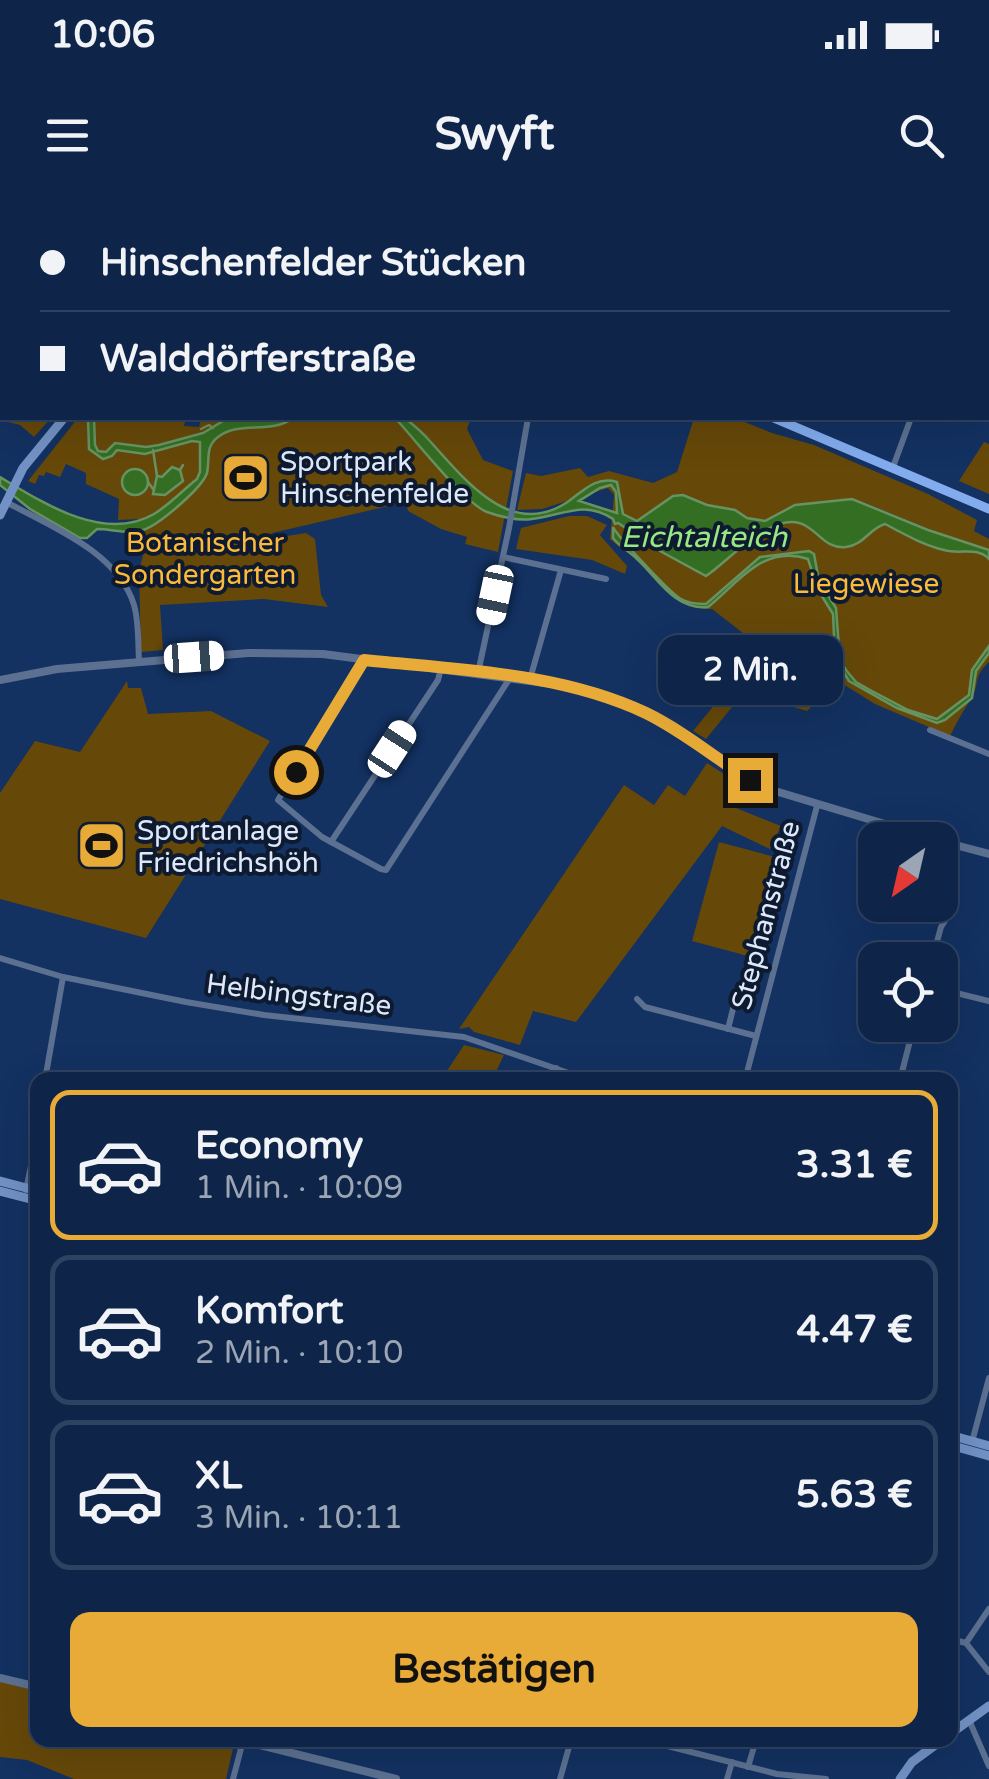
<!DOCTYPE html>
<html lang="de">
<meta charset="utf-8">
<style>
body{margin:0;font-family:"Varela Round",sans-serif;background:#172d50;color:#f1f3f6;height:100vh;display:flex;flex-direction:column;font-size:38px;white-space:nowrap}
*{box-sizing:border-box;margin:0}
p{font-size:32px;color:#9ba5b4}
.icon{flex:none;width:55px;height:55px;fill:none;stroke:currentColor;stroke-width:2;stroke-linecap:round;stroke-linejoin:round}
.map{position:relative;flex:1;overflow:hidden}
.side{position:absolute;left:30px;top:872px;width:928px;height:675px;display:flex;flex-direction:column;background:#0e2549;border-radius:20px;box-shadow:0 10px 40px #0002,0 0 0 2px #2e4261}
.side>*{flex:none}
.top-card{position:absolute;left:0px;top:0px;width:990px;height:220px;box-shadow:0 10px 40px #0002,0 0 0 2px #2e4261;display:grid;align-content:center;height:220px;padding:0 40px;background:#0e2549}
.needle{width:65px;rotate:214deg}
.controls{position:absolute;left:858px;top:622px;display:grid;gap:20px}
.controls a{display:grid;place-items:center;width:100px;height:100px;border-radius:20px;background:#0e2549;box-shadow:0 10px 40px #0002,0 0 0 2px #2e4261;font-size:50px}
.end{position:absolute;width:45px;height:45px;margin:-22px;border:12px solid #e8ab37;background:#111;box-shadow:0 0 0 5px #111}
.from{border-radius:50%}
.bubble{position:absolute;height:70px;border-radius:20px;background:#0e2549;box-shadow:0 10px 40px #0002,0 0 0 2px #2e4261;font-size:32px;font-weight:800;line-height:70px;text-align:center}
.car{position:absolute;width:30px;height:60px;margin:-30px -15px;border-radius:12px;box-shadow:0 0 8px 2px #0007;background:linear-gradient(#fff 24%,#345 0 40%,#fff 0 76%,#345 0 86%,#fff 0)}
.top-card b{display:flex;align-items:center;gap:35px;height:95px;font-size:38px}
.top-card b+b{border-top:2px solid #2e4261}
.top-card i{width:25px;height:25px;background:#f1f3f6}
ul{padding:18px 0 0;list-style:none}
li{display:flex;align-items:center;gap:30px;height:150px;margin:0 20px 15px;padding:0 20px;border:5px solid #2e4261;border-radius:20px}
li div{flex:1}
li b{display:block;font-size:38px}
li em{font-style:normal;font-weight:800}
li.current{border-color:#e8ab37}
li>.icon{width:90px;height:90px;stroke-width:1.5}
.action{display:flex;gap:20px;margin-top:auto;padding:20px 40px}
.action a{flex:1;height:115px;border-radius:20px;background:#e8ab37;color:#111;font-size:40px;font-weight:800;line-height:115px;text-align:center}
.status{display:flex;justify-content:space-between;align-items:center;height:70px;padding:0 50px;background:#0e2549;direction:ltr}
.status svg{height:28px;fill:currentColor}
header{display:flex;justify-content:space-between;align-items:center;height:130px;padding:0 40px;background:#0e2549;font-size:45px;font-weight:800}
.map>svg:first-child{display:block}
.green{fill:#664809;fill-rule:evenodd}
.water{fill:#346e22;stroke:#679363;stroke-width:2.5;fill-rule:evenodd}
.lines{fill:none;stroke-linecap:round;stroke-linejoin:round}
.stream{stroke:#679363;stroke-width:2.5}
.minor{stroke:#5c7191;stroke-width:6}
.tertiary{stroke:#5c7191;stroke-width:8}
.secondary{stroke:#7292c5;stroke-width:9}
.primary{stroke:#83acee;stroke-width:9}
.route{stroke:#e8ab37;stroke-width:12}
.labels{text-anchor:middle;stroke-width:8;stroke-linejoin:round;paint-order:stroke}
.poi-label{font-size:28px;fill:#dde8fa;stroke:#0d1a30;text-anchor:start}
.park-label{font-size:28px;fill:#fcba3a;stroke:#0d1a30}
.street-label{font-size:28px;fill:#dde8fa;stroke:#0d1a30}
.water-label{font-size:30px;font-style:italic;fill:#97e782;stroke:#0d1a30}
</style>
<div class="status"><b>10:06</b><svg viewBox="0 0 49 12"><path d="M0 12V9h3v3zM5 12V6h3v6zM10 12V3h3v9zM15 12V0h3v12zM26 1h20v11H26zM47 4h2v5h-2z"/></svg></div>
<header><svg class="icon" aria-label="menu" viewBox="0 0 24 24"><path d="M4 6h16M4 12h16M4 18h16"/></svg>Swyft<svg class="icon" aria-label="search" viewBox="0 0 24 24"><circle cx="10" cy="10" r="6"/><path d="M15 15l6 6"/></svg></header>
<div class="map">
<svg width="989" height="1579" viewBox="0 0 989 1579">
<rect width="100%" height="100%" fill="#133161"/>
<g class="green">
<polygon points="0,154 2,218 51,218 34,237 20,225 0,220"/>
<path d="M 78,218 L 186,218 L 184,226 L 199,227 L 201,218 L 471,218 L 467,229 L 483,260 L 513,271 L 498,352 L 465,344 L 467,337 L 441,329 L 408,311 L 406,302 L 272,333 L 269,336 L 274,338 L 306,333 L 315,339 L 321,395 L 328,407 L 264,399 L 160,405 L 163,450 L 141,452 L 139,370 C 145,354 145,337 140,319 L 118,320 L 119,299 L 86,284 L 86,273 L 66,264 L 60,277 L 46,272 L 44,276 L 39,275 L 35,284 L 28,281 ZM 126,272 L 142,274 L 147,279 L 147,287 L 141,295 L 121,283 Z"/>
<path d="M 694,218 L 735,218 L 772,233 L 814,245 L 928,294 L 977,320 L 974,331 L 989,339 L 989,462 C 971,479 981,483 971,499 C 963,511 957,522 950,536 L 875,504 L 838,481 L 807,511 L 750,494 L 741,496 L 706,539 L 693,531 L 725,492 L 723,488 L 766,451 L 712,409 C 678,411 662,386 641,364 C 632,355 620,348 610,339 L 614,295 L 608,288 L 542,309 L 517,310 L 526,273 L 541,276 L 580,268 L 588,277 L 609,271 L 653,283 L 677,272 ZM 683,295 L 707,305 L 735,310 L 747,318 L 765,321 L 788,308 L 844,299 L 865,303 L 971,346 L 969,351 L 949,352 L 909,337 L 885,324 L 879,325 L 858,344 C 848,343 835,344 826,341 C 816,338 811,325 800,323 C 763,313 733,360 706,376 L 624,327 L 627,319 L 642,320 C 655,310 665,298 683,295 Z"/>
<polygon points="984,242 989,244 989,294 959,281"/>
<polygon points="569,316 587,316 607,325 600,335 627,366 625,374 592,360 516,349 521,328"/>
<polygon points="127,481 128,488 141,488 148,514 211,511 270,541 146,738 0,699 0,593 35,541 80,552"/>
<polygon points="707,563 738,583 726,604 781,626 770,649 722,626 576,822 533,811 520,845 474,832 469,827 459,829 624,585 654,605 668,585 685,596"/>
<polygon points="719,642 786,660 759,759 692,741"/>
<polygon points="464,845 504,855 492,880 441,880"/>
<polygon points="0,1481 37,1491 38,1540 218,1540 234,1544 226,1579 74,1579 27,1560 0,1557"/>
</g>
<g class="water">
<path d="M 88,218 L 94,218 L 95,245 L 98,251 L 106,252 L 115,243 L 146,247 L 159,245 L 203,233 L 228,218 L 293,218 C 271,235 239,220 218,237 C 205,247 210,258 207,273 C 202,288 159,325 143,330 C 129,335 112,329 97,329 L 87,338 L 80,338 L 30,309 L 0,285 L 0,277 C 43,303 104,343 154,314 C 169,305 183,290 197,279 L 200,272 L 200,242 L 192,241 L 145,254 L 117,250 L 112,256 L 103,259 L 89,249 Z"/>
<path d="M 395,218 L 405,218 C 413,225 421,231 428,239 C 463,277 510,342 569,301 C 584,290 597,276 617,282 L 623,314 L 637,321 L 673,296 L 683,295 L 707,305 L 735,310 L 747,318 L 765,321 L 795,305 L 852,299 L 928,330 L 989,350 L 989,359 C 977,346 961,355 944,350 C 923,345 904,334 885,324 C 870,328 864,345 846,347 C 827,349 820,334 806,326 C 775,307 729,361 706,376 L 660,351 L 618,323 L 615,324 L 613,319 C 584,299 562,316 532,319 C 517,321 501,317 487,312 C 464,303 414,238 395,218 ZM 611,285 L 616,292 L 617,313 L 579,301 L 600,288 Z"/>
<polygon points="172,267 180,270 183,281 165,295 153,294 157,276 162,277"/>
<circle cx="135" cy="282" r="13"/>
<path d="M 613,327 C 618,337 671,394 681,399 C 688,403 698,404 706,404 L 760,357 L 809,351 L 814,354 L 819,381 L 836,408 L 840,460 L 846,470 L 856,482 L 870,490 L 908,510 L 937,519 L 969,495 L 972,470 L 989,446 L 989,453 L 976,471 L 972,498 L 945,520 L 937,523 L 897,508 L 849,481 L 835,458 L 833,414 L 818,390 L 808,359 C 763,344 738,383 708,407 C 674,410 658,378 637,359 C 629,351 620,347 613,338 Z"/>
</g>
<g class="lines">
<g class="stream">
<polyline points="201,229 209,225 213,228"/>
<polyline points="153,250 157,276"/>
<polyline points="180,270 183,265"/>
<polyline points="148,282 153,289"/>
</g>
<g class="minor">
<polyline points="468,0 471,1"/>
<polyline points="589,0 591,0"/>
<polyline points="624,0 629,2"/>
<polyline points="695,2 695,0"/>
<polyline points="799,2 799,0"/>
<polyline points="905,2 906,0"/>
<polyline points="988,13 989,11"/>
<polyline points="893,267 911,218"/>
<path d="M 6,302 C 50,326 118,352 134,405 C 139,422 138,443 139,461"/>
<polyline points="503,357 606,379"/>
<polyline points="365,459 278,600 322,637 381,669 386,670 510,478"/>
<polyline points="478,473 509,328 528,218"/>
<polyline points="530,479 561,370"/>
<polyline points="930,530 989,554"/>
<polyline points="331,642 438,480 441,468"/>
<polyline points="0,758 63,777 186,802 264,815 464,837 589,880"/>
<polyline points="932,760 941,727 950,713"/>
<polyline points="940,789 989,801"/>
<polyline points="637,799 645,807 756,836"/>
<polyline points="728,829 737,793"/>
<polyline points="45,880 63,777"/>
<polyline points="554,880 556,868"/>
<polyline points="745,880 817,606"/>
<polyline points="900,880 914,825"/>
<polyline points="26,990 38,932"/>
<polyline points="972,1242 989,1178"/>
<polyline points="950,1439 966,1443 989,1472"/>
<polyline points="966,1443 989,1409"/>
<polyline points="969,1520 989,1566"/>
<polyline points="644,1540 777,1574 826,1579"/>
<polyline points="748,1567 756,1540"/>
<polyline points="233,1579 243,1541"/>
<polyline points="560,1579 571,1540"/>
<polyline points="727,1579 732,1562"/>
</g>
<g class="tertiary">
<polyline points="0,480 57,469 248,453 323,454 575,487 647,513 739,573 775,591 938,640"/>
<polyline points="940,641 989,654"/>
<polyline points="0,1478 38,1487"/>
<polyline points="239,1540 396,1579"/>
</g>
<g class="secondary">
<polyline points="155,2 155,0"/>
<polyline points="167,2 167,0"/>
<polyline points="0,315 23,268 64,218"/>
<polyline points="0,981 38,991"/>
<polyline points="0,991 38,1001"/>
<polyline points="950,1235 989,1246"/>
<polyline points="950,1245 989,1256"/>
<polyline points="950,1534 989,1506"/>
<polyline points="900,1579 912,1562 942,1540"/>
</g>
<g class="primary">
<polyline points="63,0 73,2"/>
<polyline points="100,0 111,2"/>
<polyline points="774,218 989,309"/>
</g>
</g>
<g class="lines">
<path class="route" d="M 296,572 L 364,460 C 458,470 559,472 646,513 C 683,531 715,558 750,580"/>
</g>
<defs>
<symbol id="stadium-square" viewBox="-11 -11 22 22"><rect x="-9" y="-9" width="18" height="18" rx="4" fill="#e8ab37" stroke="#0d1a30"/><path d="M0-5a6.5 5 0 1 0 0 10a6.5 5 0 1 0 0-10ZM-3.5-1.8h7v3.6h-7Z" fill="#111"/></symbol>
</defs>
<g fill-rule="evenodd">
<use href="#stadium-square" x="218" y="250" width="55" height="55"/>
<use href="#stadium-square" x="74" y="618" width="55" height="55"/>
</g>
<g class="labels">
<g class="poi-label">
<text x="280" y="271">Sportpark<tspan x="280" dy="32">Hinschenfelde</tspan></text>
<text x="137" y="640">Sportanlage<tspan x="137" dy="32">Friedrichshöh</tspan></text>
</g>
<g class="park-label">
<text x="205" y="352">Botanischer<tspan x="205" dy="32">Sondergarten</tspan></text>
<text x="866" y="393">Liegewiese</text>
</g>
<g class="street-label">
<text transform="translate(765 715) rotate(-75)" y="10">Stephanstraße</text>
<text transform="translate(299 794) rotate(7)" y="10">Helbingstraße</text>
</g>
<g class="water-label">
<text x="704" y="347">Eichtalteich</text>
</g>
</g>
</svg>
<div class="controls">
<a><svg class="needle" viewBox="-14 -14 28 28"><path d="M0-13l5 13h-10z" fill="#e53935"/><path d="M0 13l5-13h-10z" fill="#9ba5b4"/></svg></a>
<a><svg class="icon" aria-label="locate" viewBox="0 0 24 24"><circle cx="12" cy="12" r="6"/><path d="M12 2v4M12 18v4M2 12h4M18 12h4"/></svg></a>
</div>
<i class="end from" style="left:296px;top:572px"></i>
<i class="end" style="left:750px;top:580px"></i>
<div class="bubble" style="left:658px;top:435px;width:185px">2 Min.</div>
<i class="car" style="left:495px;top:395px;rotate:192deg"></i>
<i class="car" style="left:194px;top:457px;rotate:86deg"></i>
<i class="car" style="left:392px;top:549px;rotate:33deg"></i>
<div class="top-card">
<b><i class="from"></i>Hinschenfelder Stücken</b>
<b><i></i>Walddörferstraße</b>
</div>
<section class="side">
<ul>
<li class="current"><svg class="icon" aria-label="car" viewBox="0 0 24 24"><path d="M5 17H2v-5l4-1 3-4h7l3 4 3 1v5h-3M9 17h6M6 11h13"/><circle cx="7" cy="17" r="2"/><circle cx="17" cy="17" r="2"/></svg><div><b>Economy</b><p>1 Min. · 10:09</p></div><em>3.31 €</em></li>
<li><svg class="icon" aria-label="car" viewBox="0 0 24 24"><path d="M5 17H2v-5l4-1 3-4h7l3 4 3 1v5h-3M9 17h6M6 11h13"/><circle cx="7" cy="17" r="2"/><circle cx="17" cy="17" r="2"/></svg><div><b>Komfort</b><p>2 Min. · 10:10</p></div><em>4.47 €</em></li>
<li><svg class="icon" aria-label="car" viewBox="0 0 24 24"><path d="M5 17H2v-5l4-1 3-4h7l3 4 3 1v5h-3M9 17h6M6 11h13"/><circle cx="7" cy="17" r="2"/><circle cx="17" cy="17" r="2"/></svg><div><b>XL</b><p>3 Min. · 10:11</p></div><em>5.63 €</em></li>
</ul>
<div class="action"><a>Bestätigen</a></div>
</section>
</div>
